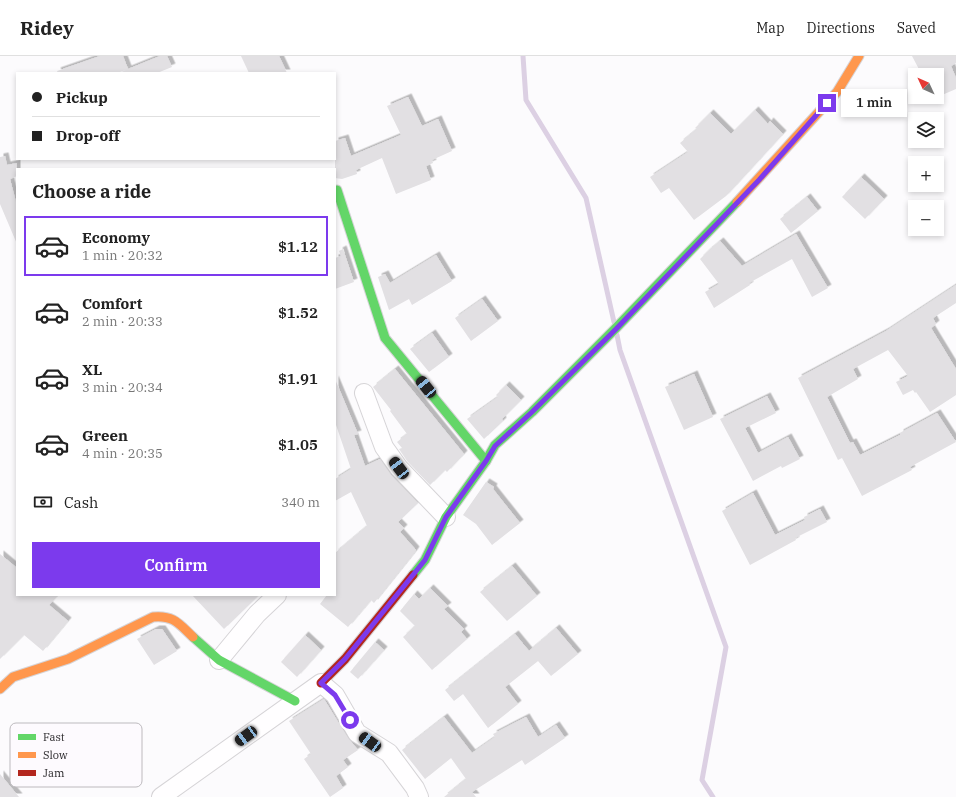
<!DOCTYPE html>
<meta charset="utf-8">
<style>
body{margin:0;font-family:"IBM Plex Serif",serif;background:#f2f2f2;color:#222;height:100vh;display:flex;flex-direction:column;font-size:15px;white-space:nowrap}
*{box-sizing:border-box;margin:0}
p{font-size:13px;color:#767676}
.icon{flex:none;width:22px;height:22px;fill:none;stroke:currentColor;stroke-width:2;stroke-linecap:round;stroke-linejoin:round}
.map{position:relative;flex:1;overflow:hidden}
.side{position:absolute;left:16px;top:112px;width:320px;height:428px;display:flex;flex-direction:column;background:#fff;border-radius:0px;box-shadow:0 2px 6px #0003}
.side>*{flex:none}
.hud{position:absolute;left:16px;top:16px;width:320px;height:88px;border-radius:0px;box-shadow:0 2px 6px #0003;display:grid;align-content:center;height:88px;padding:0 16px;background:#fff}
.needle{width:26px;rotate:314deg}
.buttons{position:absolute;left:908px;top:12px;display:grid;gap:8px}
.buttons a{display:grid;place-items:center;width:36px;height:36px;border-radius:0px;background:#fff;box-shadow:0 2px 6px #0003;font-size:20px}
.end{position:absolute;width:18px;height:18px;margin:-9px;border:5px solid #7c3aed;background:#fff;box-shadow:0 0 0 2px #fff}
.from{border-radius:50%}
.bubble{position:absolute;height:28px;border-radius:0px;background:#fff;box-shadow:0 2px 6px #0003;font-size:13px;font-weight:600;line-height:28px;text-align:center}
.car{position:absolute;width:12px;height:24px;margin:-12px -6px;border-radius:5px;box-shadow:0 0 3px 1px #0007;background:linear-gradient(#222 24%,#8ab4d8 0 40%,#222 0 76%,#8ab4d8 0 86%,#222 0)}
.hud b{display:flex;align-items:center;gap:14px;height:38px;font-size:15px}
.hud b+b{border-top:1px solid #e0e0e0}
.hud i{width:10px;height:10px;background:#222}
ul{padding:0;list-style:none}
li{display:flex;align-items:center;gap:12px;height:60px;margin:0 8px 6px;padding:0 8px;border:2px solid transparent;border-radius:0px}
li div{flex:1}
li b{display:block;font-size:15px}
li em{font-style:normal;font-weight:600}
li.selected{border-color:#7c3aed}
li>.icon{width:36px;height:36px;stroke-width:1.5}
h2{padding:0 16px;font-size:18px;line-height:48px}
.pay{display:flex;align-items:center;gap:10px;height:44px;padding:0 16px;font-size:15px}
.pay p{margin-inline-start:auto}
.primary-button{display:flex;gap:8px;margin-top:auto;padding:8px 16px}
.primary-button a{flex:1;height:46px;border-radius:0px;background:#7c3aed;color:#fff;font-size:16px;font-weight:600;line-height:46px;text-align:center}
header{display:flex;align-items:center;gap:24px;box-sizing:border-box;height:56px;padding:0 20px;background:#fff;border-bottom:1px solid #e0e0e0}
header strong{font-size:19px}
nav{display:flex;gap:22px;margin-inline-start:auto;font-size:14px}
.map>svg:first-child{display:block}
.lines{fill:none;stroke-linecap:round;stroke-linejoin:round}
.stream{stroke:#dcd0e3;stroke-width:5}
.building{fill:#e2e0e3;filter:url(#shadow)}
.street-casing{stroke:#d6d4d7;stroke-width:20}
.fast-casing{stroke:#d6d4d7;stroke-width:11}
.slow-casing{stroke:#d6d4d7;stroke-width:11}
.jam-casing{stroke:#d6d4d7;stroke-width:11}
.street{stroke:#fffeff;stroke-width:18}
.fast{stroke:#63d668;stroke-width:9}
.slow{stroke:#ff974d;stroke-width:9}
.jam{stroke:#b3261e;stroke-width:9}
.route{stroke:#7c3aed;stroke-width:5}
.key{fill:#fdfafe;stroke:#bdbabe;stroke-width:1}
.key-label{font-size:11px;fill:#282629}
</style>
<header>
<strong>Ridey</strong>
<nav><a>Map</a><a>Directions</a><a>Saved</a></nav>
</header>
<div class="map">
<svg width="956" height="741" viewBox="0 0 956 741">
<defs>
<filter id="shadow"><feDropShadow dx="3.5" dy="-3.5" stdDeviation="0" flood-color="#0004"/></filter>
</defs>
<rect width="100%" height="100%" fill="#fcfbfd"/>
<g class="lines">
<g class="stream">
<polyline points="523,0 526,44 586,142 614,266"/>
<polyline points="617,279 620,294 726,591 702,724 713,741"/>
</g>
</g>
<g class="building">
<polygon points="100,0 123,0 128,13 160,0 167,0 172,11 157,17 119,17 126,14 117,17 58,17 57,15"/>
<polygon points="241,0 279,0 287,17 249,17"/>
<polygon points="912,0 956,0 956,7 951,10 956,22 956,33 935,42 934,41 937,41 937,19 922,19"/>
<polygon points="408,41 422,70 438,63 452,95 432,104 433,107 426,110 431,124 396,138 382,102 356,114 357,118 342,123 335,122 335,85 345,82 351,100 401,79 387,50"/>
<polygon points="755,54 768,68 770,65 783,78 726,140 694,164 669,132 661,137 650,121 688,96 680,87 697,73 695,72 710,57 731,78"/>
<polygon points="5,100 7,109 17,107 17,120 10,123 17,150 17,188 0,148 0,101"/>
<polygon points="861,121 884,143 865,163 842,141"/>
<polygon points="807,141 818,155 791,177 780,163"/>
<polygon points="796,178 828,232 812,241 792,203 749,227 750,229 714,252 705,236 719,228 700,203 707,196 720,185 742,210"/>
<polygon points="343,193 354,226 335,233 335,202 341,200 339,195"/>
<polygon points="436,199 452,225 412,249 409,243 389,254 378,221 385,218 390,227"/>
<polygon points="956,229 956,247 933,262 936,268 931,272 956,313 956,339 930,356 916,336 915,337 913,334 903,339 896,326 908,320 888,294 853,313 858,323 827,341 850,387 853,386 860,399 900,379 900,377 937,357 956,386 910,411 912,414 862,440 842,402 838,404 798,322 886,275"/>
<polygon points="482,243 498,265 471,285 455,262"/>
<polygon points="432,277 449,301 429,316 410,293"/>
<polygon points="395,313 464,398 447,416 445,414 430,429 407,405 399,393 402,392 397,386 407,378 390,355 391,354 373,331"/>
<polygon points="694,318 713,361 684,374 665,331"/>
<polygon points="335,323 358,378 354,379 365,410 380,403 391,419 418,447 398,466 404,472 400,476 416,494 414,497 374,547 371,544 348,571 320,548 327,539 335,539 335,497 367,470 351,436 335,445 335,423 351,413 335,366"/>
<polygon points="506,329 521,344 502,363 503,365 484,383 467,363 498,341 496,339"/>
<polygon points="767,340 776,357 745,372 758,397 788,381 800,403 782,412 781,410 753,425 720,363"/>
<polygon points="486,426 494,431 493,433 520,467 492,489 476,468 463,459"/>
<polygon points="753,437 775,479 805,464 804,461 820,453 827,466 795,482 796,484 750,509 722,455"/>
<polygon points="0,498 17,512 17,539 58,539 49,549 68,565 43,595 24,579 0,603"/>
<polygon points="512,510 537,540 507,565 480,536"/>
<polygon points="430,532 448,550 444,553 464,573 461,576 467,583 432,614 403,581 415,570 400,555 414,538 419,543"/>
<polygon points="192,539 259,539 224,573"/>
<polygon points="556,572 578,598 551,620 538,605 505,631 518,648 488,672 463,638 454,645 445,634 515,578 529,595"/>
<polygon points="156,573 162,573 177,595 154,609 137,583"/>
<polygon points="305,579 321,594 297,621 281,606"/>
<polygon points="375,586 384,594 358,623 350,616"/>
<polygon points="324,643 348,682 358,694 343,704 348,711 336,720 343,732 330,741 304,703 311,698 289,665"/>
<polygon points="444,661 472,697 495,681 493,678 526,661 538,681 556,669 565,682 525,709 522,704 472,736 476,741 444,741 466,723 451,702 425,723 402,694"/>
<polygon points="0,718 19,741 0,741"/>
</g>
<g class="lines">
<defs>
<g id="street">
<polyline points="364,337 384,391 399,412 446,461"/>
<polyline points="219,604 257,558 277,539"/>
<polyline points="161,741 321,627 335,639 357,677 389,697 415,732 419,741"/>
</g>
<g id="fast">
<polyline points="337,134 385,282 486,405"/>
<polyline points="413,519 425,504 446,461 486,405 495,389 532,356 615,273 737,146"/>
<polyline points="193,581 219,604 295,645"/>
</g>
<g id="slow">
<polyline points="737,146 837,36 859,0"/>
<path d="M 0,633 L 13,621 L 68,603 L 153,561 C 174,559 179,568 193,581"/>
</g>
<polyline id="jam" points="321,627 345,603 413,519"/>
</defs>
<use href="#street" class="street-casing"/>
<use href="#fast" class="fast-casing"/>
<use href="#slow" class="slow-casing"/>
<use href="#jam" class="jam-casing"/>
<use href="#street" class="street"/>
<use href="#fast" class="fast"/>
<use href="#slow" class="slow"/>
<use href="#jam" class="jam"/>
</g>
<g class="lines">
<polyline class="route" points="350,664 335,639 321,627 345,603 425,504 446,461 486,405 495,390 532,356 616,273 759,124 827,47"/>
</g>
<rect x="10" y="667" width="132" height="64" rx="6" class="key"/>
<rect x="18" y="678" width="18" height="6" fill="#63d668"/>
<rect x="18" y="696" width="18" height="6" fill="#ff974d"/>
<rect x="18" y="714" width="18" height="6" fill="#b3261e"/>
<g class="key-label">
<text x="43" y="685">Fast</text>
<text x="43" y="703">Slow</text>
<text x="43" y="721">Jam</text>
</g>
</svg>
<div class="buttons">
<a><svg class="needle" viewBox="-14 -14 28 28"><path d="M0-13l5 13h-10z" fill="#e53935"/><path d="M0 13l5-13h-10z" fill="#767676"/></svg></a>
<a><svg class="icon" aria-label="layers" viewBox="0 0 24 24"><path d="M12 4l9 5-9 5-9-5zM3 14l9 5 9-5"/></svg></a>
<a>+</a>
<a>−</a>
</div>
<i class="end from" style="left:350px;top:664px"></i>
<i class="end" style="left:827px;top:47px"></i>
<div class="bubble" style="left:841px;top:33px;width:66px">1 min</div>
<i class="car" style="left:426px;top:331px;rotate:321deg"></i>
<i class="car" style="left:399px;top:412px;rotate:323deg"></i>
<i class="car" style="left:246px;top:680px;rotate:234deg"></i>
<i class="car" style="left:370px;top:686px;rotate:306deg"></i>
<div class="hud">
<b><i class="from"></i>Pickup</b>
<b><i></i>Drop-off</b>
</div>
<section class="side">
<h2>Choose a ride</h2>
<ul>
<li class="selected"><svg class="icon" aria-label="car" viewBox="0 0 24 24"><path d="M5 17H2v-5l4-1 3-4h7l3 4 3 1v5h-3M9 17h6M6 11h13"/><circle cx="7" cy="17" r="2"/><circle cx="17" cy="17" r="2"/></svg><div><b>Economy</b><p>1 min · 20:32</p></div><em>$1.12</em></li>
<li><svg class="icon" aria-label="car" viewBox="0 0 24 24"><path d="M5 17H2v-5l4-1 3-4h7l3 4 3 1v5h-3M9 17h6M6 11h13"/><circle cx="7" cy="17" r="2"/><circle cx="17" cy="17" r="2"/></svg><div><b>Comfort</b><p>2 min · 20:33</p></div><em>$1.52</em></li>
<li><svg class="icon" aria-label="car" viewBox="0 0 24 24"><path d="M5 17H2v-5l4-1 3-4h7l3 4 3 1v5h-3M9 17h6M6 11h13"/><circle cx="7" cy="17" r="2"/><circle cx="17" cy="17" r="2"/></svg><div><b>XL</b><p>3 min · 20:34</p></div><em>$1.91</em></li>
<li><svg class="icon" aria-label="car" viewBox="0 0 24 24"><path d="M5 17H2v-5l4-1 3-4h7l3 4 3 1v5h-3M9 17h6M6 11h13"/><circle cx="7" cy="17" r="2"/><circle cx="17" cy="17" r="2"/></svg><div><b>Green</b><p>4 min · 20:35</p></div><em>$1.05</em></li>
</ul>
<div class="pay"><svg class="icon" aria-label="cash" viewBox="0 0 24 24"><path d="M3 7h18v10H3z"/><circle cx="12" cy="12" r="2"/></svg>Cash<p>340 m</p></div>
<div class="primary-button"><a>Confirm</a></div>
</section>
</div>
